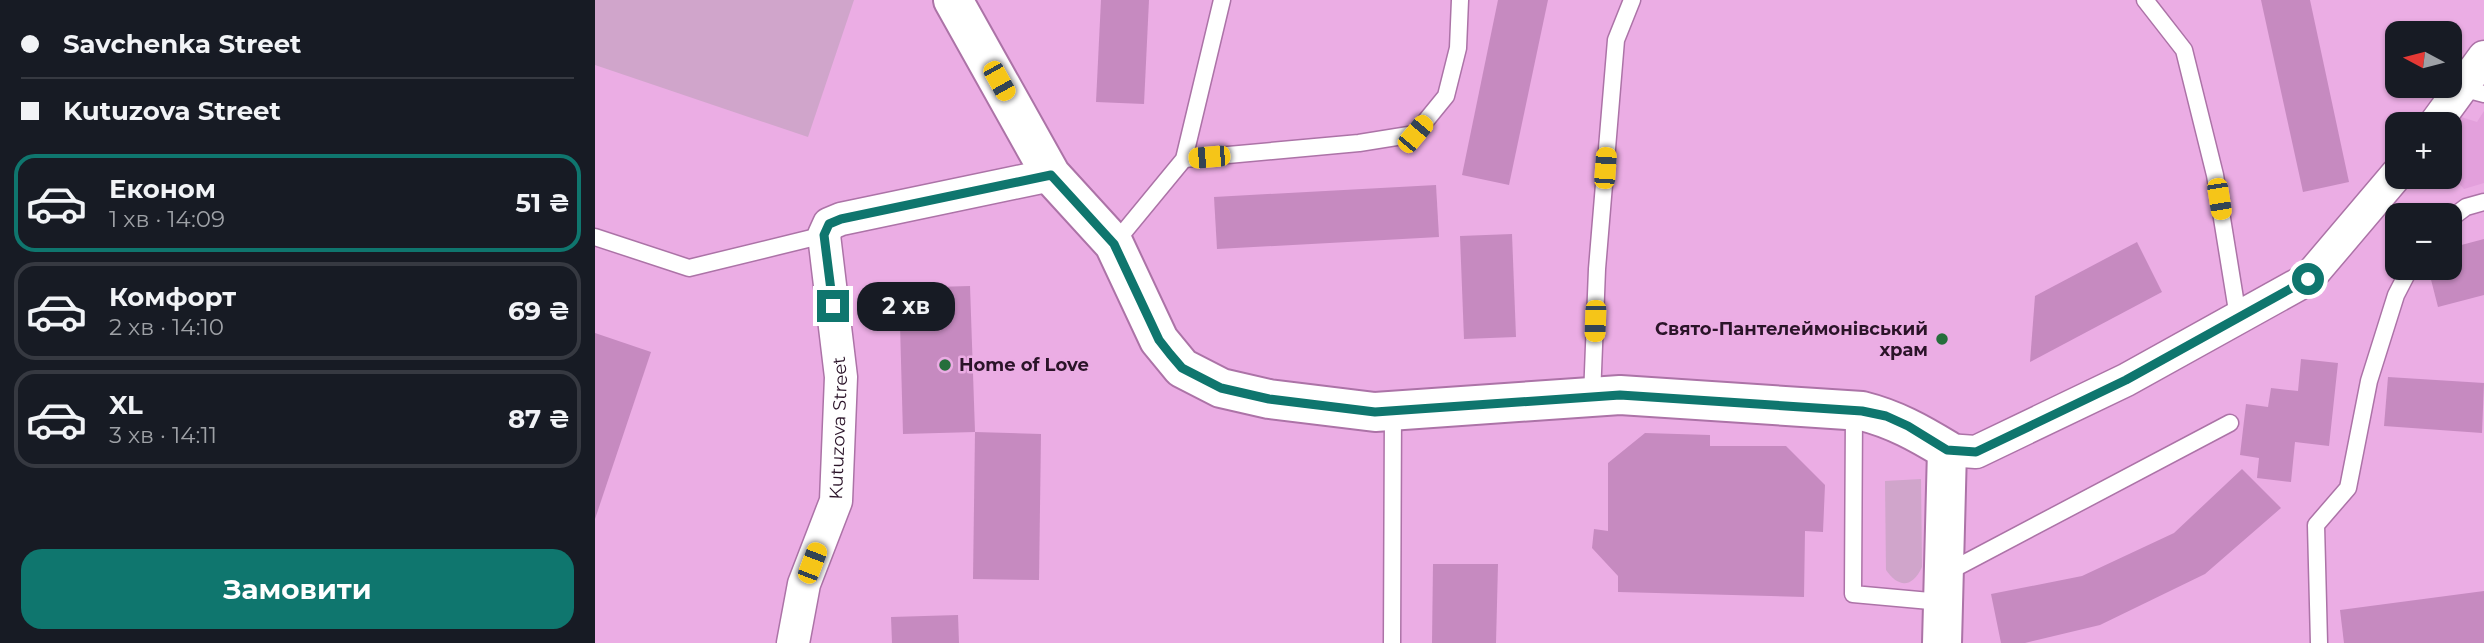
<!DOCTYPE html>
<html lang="uk">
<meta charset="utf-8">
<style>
body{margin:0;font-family:Montserrat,sans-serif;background:#242831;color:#f1f3f6;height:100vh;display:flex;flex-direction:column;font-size:26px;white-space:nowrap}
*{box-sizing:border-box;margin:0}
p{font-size:23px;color:#9ea1a6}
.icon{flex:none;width:38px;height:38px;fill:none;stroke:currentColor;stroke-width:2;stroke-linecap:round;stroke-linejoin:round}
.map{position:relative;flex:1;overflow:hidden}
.sheet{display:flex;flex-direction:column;background:#171b24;width:595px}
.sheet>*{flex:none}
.hud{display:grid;align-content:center;height:154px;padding:0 21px;background:#171b24}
.needle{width:46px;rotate:277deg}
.tools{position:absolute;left:1790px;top:21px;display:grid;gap:14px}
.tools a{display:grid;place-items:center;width:77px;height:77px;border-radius:14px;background:#171b24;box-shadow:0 2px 5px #0004;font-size:35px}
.end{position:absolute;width:32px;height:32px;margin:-16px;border:9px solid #0f766e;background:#fff;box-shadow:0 0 0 4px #fff}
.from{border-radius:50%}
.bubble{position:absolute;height:49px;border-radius:21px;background:#171b24;box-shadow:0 2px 5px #0004;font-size:23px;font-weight:700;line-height:49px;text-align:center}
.car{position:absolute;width:21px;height:42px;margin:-21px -10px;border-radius:9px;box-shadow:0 0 5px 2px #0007;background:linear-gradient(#f5c518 24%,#345 0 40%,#f5c518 0 76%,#345 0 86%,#f5c518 0)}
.hud b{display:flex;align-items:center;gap:24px;height:66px;font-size:26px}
.hud b+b{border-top:2px solid #363941}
.hud i{width:18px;height:18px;background:#f1f3f6}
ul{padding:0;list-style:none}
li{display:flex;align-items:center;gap:21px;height:98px;margin:0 14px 10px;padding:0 7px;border:4px solid #363941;border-radius:21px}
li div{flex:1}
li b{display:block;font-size:26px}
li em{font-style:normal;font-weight:700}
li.active{border-color:#0f766e}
li>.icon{width:63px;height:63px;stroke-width:1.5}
.button{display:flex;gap:14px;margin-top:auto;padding:14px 21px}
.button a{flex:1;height:80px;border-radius:21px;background:#0f766e;color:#fff;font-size:28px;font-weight:700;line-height:80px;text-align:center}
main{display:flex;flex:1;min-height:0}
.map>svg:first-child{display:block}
.built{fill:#e3a0dc}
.green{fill:#d0a5cb}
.building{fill:#c68ac0}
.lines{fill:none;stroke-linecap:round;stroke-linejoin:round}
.service-casing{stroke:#ac73a7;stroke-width:19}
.minor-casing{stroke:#ac73a7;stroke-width:35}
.tertiary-casing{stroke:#ac73a7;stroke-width:42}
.service{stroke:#fff;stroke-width:16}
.minor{stroke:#fff;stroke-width:32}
.tertiary{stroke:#fff;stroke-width:38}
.route{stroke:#0f766e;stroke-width:9}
.poi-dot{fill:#256e3b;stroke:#ebade4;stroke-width:2.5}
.labels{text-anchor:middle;stroke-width:5;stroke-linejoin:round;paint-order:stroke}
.poi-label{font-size:18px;font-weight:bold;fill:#2b1429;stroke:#ebade4;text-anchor:end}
.street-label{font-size:18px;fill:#2b1429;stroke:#ebade4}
</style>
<main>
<section class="sheet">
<div class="hud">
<b><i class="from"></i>Savchenka Street</b>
<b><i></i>Kutuzova Street</b>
</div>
<ul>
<li class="active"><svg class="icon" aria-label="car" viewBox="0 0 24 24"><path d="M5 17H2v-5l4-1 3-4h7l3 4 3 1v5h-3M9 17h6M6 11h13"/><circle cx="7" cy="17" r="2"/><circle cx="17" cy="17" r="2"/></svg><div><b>Економ</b><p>1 хв · 14:09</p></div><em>51 ₴</em></li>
<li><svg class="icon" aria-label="car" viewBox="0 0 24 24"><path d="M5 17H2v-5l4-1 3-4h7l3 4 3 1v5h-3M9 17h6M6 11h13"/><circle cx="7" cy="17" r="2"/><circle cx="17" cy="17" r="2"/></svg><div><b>Комфорт</b><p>2 хв · 14:10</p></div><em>69 ₴</em></li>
<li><svg class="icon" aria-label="car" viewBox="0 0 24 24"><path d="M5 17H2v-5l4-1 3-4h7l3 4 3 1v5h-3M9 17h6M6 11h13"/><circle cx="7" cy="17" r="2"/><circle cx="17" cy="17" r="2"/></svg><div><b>XL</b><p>3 хв · 14:11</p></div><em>87 ₴</em></li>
</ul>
<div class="button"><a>Замовити</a></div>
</section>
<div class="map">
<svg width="1889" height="643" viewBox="0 0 1889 643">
<rect width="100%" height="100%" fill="#ebade4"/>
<polygon class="built" points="1889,111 1889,183 1869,189 1855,173 1855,126 1863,116 1882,122"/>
<g class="green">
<polygon points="0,0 259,0 213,137 0,65"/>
<path d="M 1326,479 L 1327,567 C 1318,587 1304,589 1291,570 L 1290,481 Z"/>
</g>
<g class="building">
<polygon points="506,0 554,0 549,104 501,102"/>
<polygon points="903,0 953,0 914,185 867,175"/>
<polygon points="1666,0 1715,0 1754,182 1708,192"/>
<polygon points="841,185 844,237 622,249 619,197"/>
<polygon points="917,234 921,337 869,339 865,236"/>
<polygon points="1889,239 1889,295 1843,307 1833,268 1855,268 1855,248"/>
<polygon points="1542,242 1567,292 1435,362 1440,296"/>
<polygon points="375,286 380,432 308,434 304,288"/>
<polygon points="0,333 56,352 0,519"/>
<polygon points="1706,359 1743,363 1734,446 1700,442 1696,482 1662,478 1664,458 1645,455 1651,404 1673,407 1676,388 1703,391"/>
<polygon points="1793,377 1889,383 1887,433 1789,426"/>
<polygon points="380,432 446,434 444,580 378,579"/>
<polygon points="1050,433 1115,435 1115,446 1191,446 1230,485 1228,532 1210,531 1209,597 1023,592 1023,576 997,548 999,529 1013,531 1013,463"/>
<polygon points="1647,469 1686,508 1610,574 1505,625 1430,643 1406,643 1396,594 1487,576 1579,533"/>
<polygon points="838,564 903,564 901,643 837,643"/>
<polygon points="1889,591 1889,643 1749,643 1745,610"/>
<polygon points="363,615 364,643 297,643 296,617"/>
</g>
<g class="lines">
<defs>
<g id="service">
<polyline points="1550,0 1589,50 1620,175 1643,317"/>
<polyline points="1866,88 1889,94"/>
<polyline points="589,159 764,143 820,134 851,96 863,48 865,0"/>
<polyline points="1855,219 1871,207 1889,202"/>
<polyline points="0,237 94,268 229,235"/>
<polyline points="519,244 589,159 627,0"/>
<polyline points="997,397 1002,269 1021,40 1037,0"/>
<polyline points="1259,411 1258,594 1346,602"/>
<polyline points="1351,573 1635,423"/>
<polyline points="797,643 798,411"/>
<polyline points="1724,643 1721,525 1753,488 1774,381 1801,295 1815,268"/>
</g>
<g id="minor">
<polyline points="1840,124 1889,57"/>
<polyline points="1352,450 1381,452 1531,380 1713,279 1802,174"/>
<path id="s1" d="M 198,643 L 209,584 L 241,501 L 246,377 L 229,235 L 234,224 L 246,219 L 456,175"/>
</g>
<path id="tertiary" d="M 358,0 L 456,175 L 519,244 L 564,340 L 587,368 L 626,388 L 674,399 L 780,412 L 1025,395 L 1267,411 C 1299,419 1324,433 1352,450 L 1347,643"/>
</defs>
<use href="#service" class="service-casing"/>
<use href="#minor" class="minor-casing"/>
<use href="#tertiary" class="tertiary-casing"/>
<use href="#service" class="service"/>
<use href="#minor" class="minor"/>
<use href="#tertiary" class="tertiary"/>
</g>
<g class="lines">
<polyline class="route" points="238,306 229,235 234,224 246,219 456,175 519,244 564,340 575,354 587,368 626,388 674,399 780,412 1025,395 1267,411 1291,416 1313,426 1352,450 1381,452 1531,380 1713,279"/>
</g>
<g class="poi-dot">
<circle cx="1347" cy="339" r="7"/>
<circle cx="350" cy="365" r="7"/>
</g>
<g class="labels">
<g class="poi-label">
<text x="1333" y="335">Свято-Пантелеймонівський<tspan x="1333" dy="21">храм</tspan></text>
<text x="364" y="371" text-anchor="start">Home of Love</text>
</g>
<g class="street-label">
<text dy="6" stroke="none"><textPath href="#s1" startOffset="222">Kutuzova Street</textPath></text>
</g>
</g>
</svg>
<div class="tools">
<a><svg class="needle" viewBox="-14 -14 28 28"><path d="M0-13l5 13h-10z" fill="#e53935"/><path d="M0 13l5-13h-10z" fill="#9ea1a6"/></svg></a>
<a>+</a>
<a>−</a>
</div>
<i class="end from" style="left:1713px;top:279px"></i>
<i class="end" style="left:238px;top:306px"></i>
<div class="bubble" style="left:262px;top:282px;width:98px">2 хв</div>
<i class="car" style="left:404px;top:81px;rotate:151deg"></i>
<i class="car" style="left:820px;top:134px;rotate:40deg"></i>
<i class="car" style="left:614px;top:157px;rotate:265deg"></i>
<i class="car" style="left:1010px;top:168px;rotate:4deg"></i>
<i class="car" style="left:1624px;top:199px;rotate:171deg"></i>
<i class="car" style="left:1000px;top:321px;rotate:182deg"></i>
<i class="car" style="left:217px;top:563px;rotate:21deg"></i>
</div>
</main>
